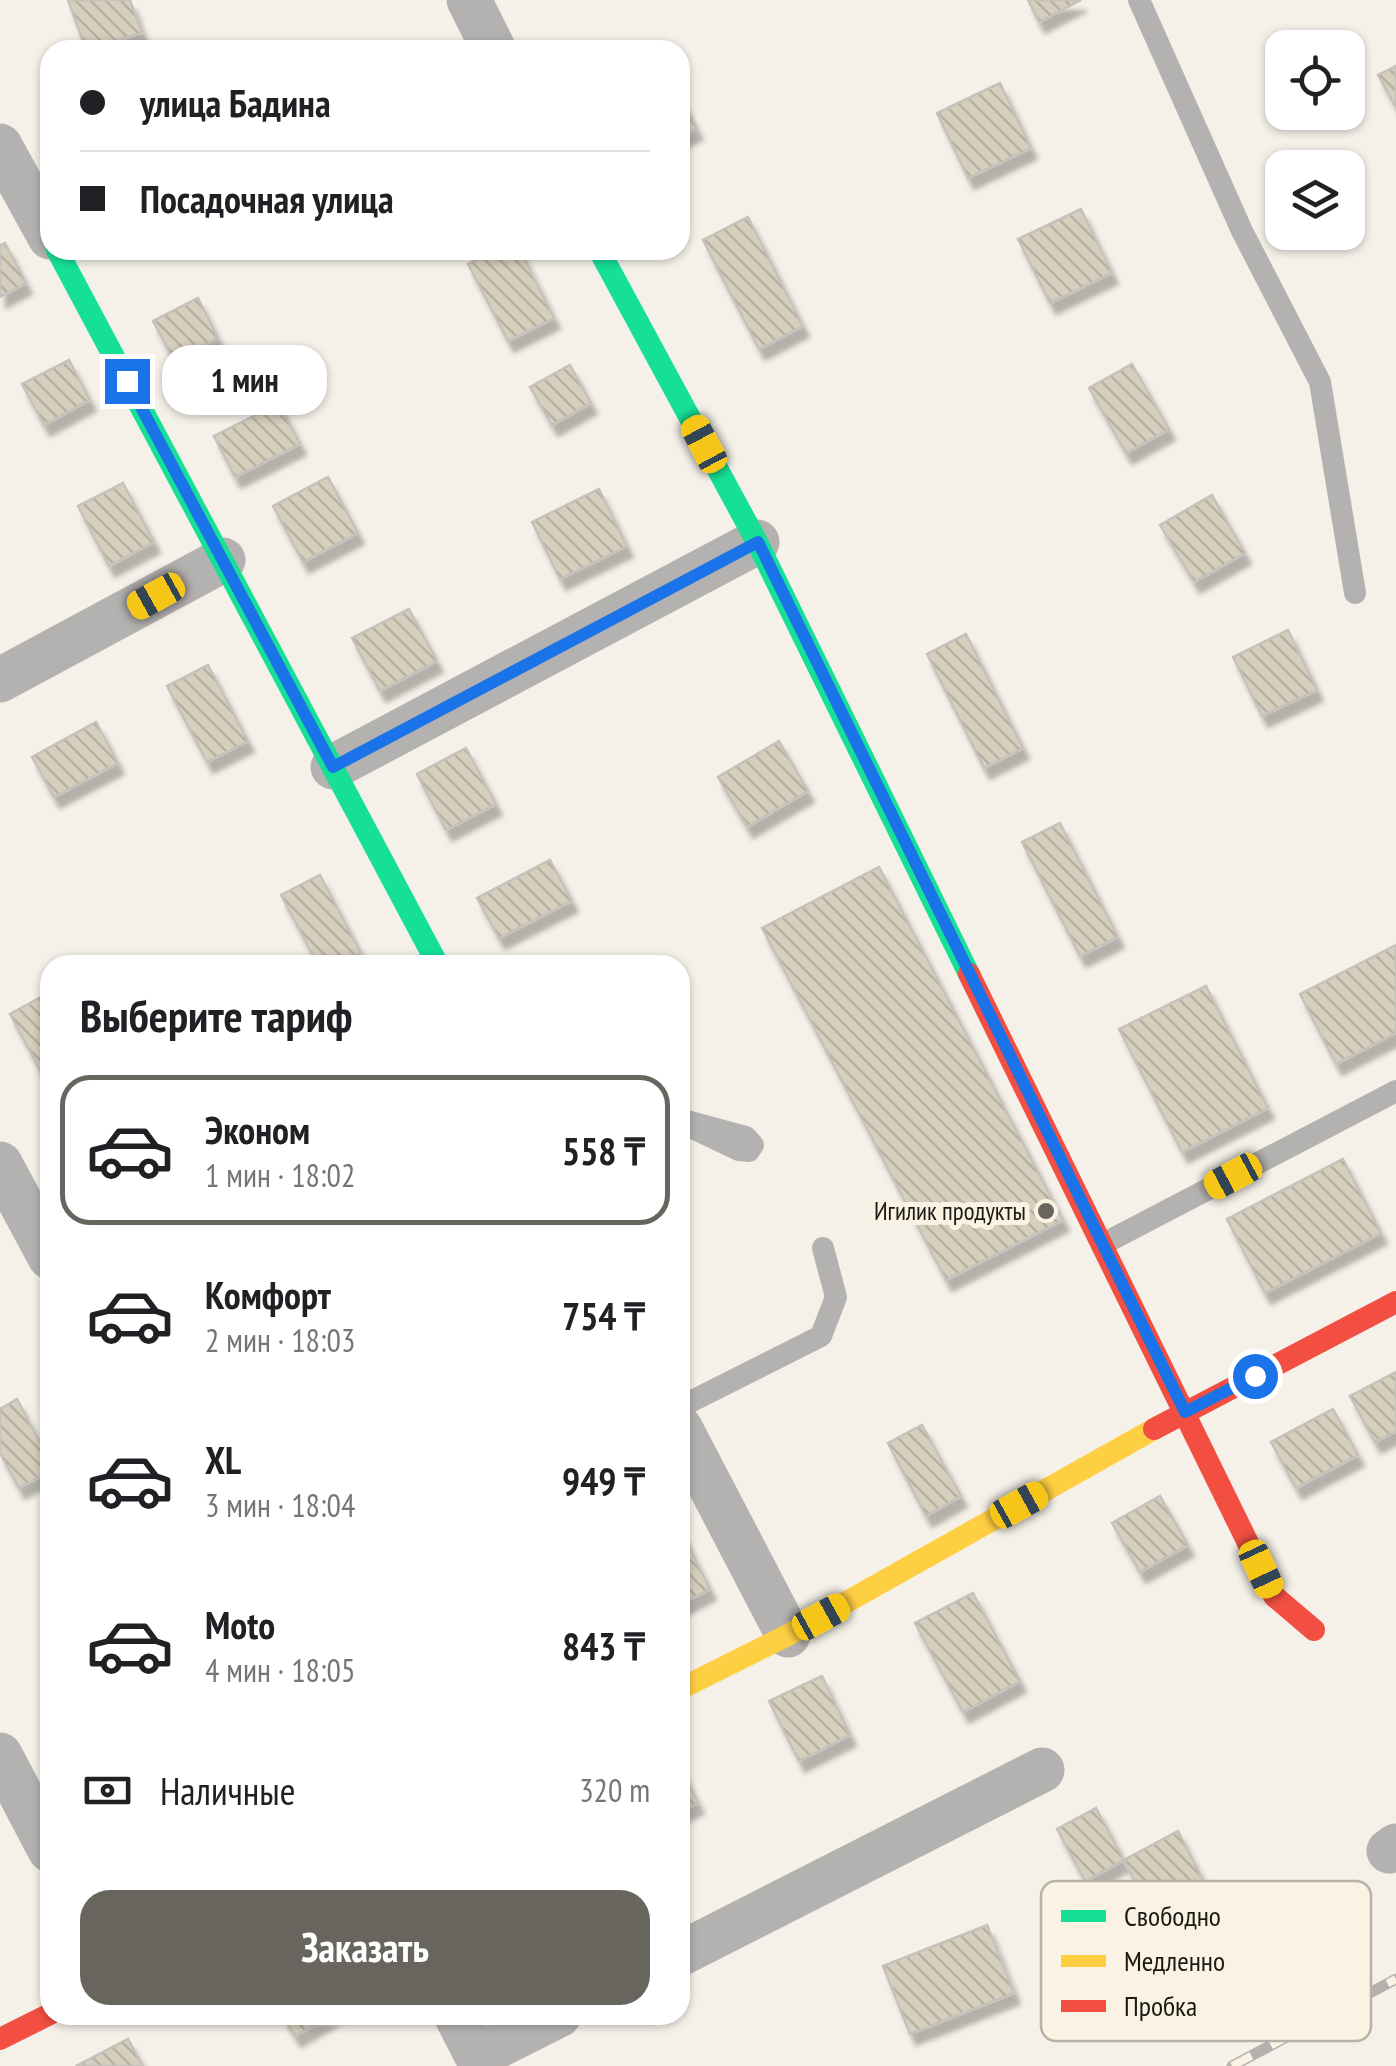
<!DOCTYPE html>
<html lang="ru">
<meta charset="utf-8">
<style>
body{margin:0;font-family:"PT Sans Narrow",sans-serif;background:#f2f2f2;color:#202124;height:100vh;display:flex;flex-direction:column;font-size:38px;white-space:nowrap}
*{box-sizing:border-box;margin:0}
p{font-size:32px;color:#757577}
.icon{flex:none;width:55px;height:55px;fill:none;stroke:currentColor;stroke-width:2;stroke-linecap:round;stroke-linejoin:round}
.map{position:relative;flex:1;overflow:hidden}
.sheet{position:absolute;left:40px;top:955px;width:650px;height:1070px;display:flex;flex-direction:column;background:#fff;border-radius:30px;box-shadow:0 2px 8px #0004}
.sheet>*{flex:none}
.hud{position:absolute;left:40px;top:40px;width:650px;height:220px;border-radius:30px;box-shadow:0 2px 8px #0004;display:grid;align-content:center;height:220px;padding:0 40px;background:#fff}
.fabs{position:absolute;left:1265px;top:30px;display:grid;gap:20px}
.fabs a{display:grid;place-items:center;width:100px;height:100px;border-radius:20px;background:#fff;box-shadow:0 2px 8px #0004;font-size:50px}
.end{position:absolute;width:45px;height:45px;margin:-22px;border:12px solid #1a73e8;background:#fff;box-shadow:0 0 0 5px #fff}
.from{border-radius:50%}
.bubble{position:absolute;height:70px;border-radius:30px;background:#fff;box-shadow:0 2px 8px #0004;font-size:32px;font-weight:800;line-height:70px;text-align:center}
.car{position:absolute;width:30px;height:60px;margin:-30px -15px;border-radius:12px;box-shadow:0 0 8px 2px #0007;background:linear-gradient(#f5c518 24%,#345 0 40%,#f5c518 0 76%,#345 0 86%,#f5c518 0)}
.hud b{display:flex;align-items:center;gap:35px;height:95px;font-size:38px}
.hud b+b{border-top:2px solid #e0e0e0}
.hud i{width:25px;height:25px;background:#202124}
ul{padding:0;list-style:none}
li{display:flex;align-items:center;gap:30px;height:150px;margin:0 20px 15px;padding:0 20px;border:5px solid transparent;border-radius:30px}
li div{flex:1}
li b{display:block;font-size:38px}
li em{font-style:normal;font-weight:800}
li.selected{border-color:#68655f}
li>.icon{width:90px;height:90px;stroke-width:1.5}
h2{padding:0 40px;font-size:45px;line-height:120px}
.pay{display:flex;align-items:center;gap:25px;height:110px;padding:0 40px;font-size:38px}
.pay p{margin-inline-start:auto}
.cta{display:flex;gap:20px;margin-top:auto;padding:20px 40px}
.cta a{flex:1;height:115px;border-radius:30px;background:#68655f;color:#fff;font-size:40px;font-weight:800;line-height:115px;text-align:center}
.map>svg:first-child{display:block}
.building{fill:url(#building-back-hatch);stroke:#c5c2bb;stroke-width:2.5;filter:url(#shadow)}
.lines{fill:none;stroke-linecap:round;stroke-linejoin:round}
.lane{stroke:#b4b2b0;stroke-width:22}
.street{stroke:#b4b2b0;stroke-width:45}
.fast{stroke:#16e098;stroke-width:22}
.slow{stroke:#ffcf43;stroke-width:22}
.jam{stroke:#f24e42;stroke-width:22}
.rail-casing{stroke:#b4b0ad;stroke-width:11}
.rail{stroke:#faf3e4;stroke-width:8;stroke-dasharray:22;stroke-linecap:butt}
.route{stroke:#1a73e8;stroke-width:12}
.poi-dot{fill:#68655f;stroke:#faf3e4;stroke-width:4}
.labels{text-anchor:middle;stroke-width:10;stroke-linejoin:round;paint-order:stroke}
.poi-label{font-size:25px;fill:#1c1914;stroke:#faf3e4;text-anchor:end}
.key{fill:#faf3e4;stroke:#b7b2a6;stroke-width:2.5}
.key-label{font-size:28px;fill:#1c1914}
</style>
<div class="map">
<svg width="1396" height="2066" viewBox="0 0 1396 2066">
<defs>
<pattern id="building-back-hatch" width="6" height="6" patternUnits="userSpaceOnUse" patternTransform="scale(2.5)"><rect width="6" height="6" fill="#d7cfbd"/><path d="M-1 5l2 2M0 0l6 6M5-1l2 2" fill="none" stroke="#b8b1a2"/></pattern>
<filter id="shadow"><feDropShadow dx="6" dy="11" stdDeviation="2.5" flood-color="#0004"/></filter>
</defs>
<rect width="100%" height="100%" fill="#f5f1e9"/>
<g class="building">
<polygon points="68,0 130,0 142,33 86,50"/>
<polygon points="1028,0 1081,0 1039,22"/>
<polygon points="1396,66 1396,107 1378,75"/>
<polygon points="1000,83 1031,148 968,178 937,113"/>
<polygon points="680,97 697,129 680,137"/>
<polygon points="1081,209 1112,273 1050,303 1018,239"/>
<polygon points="748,217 803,326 759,349 703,240"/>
<polygon points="5,243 26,283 0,297 0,245"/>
<polygon points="495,250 520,250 554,318 508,341 468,264"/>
<polygon points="198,298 218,338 174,360 153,321"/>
<polygon points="69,360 90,400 44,425 22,384"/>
<polygon points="1132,364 1169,429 1126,453 1089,388"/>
<polygon points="570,365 591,403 552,425 530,387"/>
<polygon points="279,403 300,444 235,477 214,436"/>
<polygon points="328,477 358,533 303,562 273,506"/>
<polygon points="123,483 154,542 109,566 78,506"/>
<polygon points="599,489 627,546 560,579 532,522"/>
<polygon points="1212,495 1245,553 1194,582 1160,525"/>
<polygon points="409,609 437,661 380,691 352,638"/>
<polygon points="1288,630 1317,690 1262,716 1233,657"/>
<polygon points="966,634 1023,748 984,768 927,654"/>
<polygon points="208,665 248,741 207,762 167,686"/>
<polygon points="96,722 118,763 54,797 32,757"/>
<polygon points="779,741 808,791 747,827 718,777"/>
<polygon points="466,748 496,804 446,830 417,774"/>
<polygon points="1060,823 1118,937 1080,956 1022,842"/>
<polygon points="550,860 572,901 499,938 477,898"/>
<polygon points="879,867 1063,1220 946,1280 762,928"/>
<polygon points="320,875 361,953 338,965 318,965 281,895"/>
<polygon points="1396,945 1396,1033 1336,1064 1300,994"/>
<polygon points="1206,986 1268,1108 1182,1152 1119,1029"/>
<polygon points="50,992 50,1089 10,1014"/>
<polygon points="1343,1159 1381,1233 1265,1293 1227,1219"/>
<polygon points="1396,1372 1396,1431 1375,1442 1350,1396"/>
<polygon points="17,1399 50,1461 50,1471 19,1488 0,1453 0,1409"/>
<polygon points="1333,1409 1358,1455 1296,1488 1271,1442"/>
<polygon points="922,1425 961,1496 926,1516 888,1443"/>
<polygon points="1160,1496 1188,1545 1140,1572 1112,1523"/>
<polygon points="682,1533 710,1589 680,1605 680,1534"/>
<polygon points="973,1593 1020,1681 963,1712 915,1623"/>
<polygon points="822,1676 850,1735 799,1761 769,1701"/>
<polygon points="680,1767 698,1803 680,1812"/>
<polygon points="1096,1808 1124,1860 1085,1881 1057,1829"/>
<polygon points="1178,1831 1203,1880 1149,1908 1124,1860"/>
<polygon points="987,1925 1014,1993 910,2034 883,1966"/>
<polygon points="282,2015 332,2015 295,2036"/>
<polygon points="128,2039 143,2066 76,2066"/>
</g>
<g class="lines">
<g class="lane">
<polyline points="1139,0 1242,231 1320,382 1355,593"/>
<polyline points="680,1119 746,1137 753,1145 749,1151 739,1150 680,1122"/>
<polyline points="1103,1244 1396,1091"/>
<polyline points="680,1407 821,1336 836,1297 823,1248"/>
</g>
<g class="street">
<polyline points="469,0 494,50"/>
<polyline points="0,146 50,237"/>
<polyline points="0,680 223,560"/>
<polyline points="333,767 757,542"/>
<polyline points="0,1164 50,1257"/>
<polyline points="680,1428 788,1635"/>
<polyline points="0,1755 50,1850"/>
<polyline points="1389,1851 1396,1846"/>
<polyline points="680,1954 1042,1770"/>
<polyline points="456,2015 477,2056 559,2015"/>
</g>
<g class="fast">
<polyline points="57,250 438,965"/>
<polyline points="599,250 757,542 969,974"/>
</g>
<polyline class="slow" points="680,1689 788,1635 1154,1429"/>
<g class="jam">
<polyline points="969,974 1274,1596 1314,1630"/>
<polyline points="1154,1429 1396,1302"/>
<polyline points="0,2039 50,2014"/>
</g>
<defs>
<polyline id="rail" points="1232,2066 1396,1979"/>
</defs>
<use href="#rail" class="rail-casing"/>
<use href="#rail" class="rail"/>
</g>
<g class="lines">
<polyline class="route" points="127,381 333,767 758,542 1185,1412 1255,1376"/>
</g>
<circle class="poi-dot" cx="1046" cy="1211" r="10"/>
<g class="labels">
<g class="poi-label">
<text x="1026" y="1220">Игилик продукты</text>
</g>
</g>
<rect x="1041" y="1881" width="330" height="160" rx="15" class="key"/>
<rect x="1061" y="1910" width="45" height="12" fill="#16e098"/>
<rect x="1061" y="1955" width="45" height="12" fill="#ffcf43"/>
<rect x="1061" y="2000" width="45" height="12" fill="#f24e42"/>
<g class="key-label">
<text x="1124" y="1926">Свободно</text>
<text x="1124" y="1971">Медленно</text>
<text x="1124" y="2016">Пробка</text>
</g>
</svg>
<div class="fabs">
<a><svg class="icon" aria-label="locate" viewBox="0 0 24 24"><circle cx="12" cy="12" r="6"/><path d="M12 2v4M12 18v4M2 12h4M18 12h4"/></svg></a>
<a><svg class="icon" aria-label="layers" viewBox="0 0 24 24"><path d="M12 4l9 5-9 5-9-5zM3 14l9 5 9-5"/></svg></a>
</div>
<i class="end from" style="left:1255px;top:1376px"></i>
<i class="end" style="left:127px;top:381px"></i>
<div class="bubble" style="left:162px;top:345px;width:165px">1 мин</div>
<i class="car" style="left:704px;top:444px;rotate:332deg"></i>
<i class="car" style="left:156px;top:596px;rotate:241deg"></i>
<i class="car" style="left:1233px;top:1176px;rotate:242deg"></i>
<i class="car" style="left:1019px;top:1505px;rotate:61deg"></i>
<i class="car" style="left:1261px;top:1569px;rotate:155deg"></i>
<i class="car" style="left:821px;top:1617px;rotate:61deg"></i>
<div class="hud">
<b><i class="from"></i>улица Бадина</b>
<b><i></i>Посадочная улица</b>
</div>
<section class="sheet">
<h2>Выберите тариф</h2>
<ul>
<li class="selected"><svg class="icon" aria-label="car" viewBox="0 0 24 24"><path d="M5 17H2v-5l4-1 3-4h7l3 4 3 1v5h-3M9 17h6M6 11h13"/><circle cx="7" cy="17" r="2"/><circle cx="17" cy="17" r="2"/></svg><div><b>Эконом</b><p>1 мин · 18:02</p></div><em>558 ₸</em></li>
<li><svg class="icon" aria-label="car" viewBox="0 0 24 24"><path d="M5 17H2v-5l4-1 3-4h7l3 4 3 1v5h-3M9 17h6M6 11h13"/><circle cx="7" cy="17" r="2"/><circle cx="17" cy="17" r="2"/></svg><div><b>Комфорт</b><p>2 мин · 18:03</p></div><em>754 ₸</em></li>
<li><svg class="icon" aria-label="car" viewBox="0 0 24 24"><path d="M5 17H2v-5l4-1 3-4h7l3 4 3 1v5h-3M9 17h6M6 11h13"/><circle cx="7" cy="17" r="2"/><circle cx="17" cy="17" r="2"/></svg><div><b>XL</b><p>3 мин · 18:04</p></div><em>949 ₸</em></li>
<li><svg class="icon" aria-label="car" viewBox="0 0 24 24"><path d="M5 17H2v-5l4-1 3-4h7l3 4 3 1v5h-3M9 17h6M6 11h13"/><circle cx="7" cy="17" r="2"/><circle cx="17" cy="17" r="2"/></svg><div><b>Moto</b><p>4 мин · 18:05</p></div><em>843 ₸</em></li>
</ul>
<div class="pay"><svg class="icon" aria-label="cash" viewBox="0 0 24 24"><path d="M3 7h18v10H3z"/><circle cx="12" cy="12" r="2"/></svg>Наличные<p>320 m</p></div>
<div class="cta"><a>Заказать</a></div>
</section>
</div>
